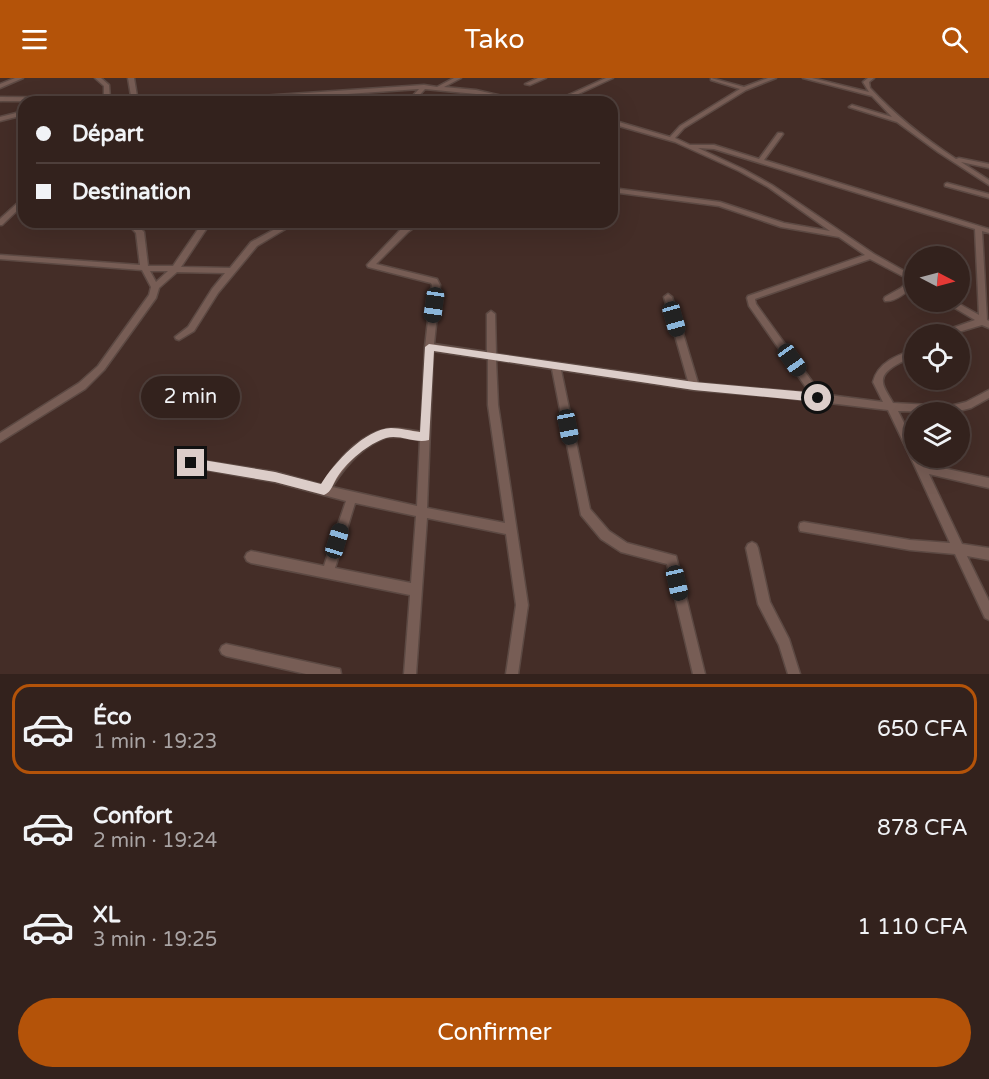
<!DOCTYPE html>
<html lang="fr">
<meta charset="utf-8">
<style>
body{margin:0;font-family:"Varela Round",sans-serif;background:#3b2a26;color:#f1f3f6;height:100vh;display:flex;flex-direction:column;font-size:22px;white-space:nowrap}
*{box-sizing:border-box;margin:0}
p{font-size:20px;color:#a9a4a4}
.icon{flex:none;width:33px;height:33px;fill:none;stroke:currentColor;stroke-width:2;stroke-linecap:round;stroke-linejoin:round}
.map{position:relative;height:596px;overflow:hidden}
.sheet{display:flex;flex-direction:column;background:#33221d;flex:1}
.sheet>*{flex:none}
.top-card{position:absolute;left:18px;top:18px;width:600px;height:132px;border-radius:18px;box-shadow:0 6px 24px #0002,0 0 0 2px #4e3f3b;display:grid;align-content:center;height:132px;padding:0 18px;background:#33221d}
.needle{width:39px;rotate:96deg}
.fabs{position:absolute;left:904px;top:168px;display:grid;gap:12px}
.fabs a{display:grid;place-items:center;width:66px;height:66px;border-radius:50%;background:#33221d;box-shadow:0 6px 24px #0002,0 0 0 2px #4e3f3b;font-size:30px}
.end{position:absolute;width:27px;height:27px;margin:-14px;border:8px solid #dccdc9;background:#111;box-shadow:0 0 0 3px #111}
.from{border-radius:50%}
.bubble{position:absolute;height:42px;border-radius:21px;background:#33221d;box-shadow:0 6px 24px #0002,0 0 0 2px #4e3f3b;font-size:20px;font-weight:600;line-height:42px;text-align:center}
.car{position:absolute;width:18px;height:36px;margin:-18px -9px;border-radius:8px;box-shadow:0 0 4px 2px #0007;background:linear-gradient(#222 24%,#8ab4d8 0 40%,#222 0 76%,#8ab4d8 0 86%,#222 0)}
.top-card b{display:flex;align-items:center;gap:21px;height:57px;font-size:22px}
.top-card b+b{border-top:2px solid #4e3f3b}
.top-card i{width:15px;height:15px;background:#f1f3f6}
ul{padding:10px 0 0;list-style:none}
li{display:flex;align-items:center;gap:18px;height:90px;margin:0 12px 9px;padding:0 6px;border:3px solid transparent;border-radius:18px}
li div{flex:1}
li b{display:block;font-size:22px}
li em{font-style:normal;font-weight:600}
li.current{border-color:#b45309}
li>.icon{width:54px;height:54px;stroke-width:1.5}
.primary-button{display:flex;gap:12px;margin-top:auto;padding:12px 18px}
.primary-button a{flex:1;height:69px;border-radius:36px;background:#b45309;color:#fff;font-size:24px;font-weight:600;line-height:69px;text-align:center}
header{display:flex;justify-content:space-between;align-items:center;height:78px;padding:0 18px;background:#b45309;color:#fff;font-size:27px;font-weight:600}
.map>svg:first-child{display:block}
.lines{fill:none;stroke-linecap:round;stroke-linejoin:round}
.street-casing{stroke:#5c4943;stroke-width:3}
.street{fill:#775d55;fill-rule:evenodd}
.route{fill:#dccdc9}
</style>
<header><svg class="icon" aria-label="menu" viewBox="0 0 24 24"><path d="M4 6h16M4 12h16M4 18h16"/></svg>Tako<svg class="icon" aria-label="search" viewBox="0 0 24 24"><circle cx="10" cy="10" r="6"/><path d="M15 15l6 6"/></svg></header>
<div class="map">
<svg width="989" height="596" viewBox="0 0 989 596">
<rect width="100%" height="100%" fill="#442d27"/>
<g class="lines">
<defs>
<g id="street">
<polygon points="15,0 23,0 0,10 0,6"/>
<polygon points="95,0 101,0 109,7 110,20 130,20 131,18 128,0 134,0 137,18 135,20 231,20 424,7 437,9 454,0 461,0 444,9 476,12 528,24 517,24 476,16 425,11 413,24 407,24 419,11 231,24 0,23 0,19 104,20 104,8"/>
<polygon points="538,0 546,0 530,7 525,6"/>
<polygon points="606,0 613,0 561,24 553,24"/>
<path d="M 711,0 L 744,9 L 768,0 L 776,0 L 746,12 L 684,50 L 675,60 L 690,67 L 714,67 L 759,81 L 778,55 L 782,55 L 783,56 L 764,82 L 989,151 L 989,155 L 982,153 L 987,242 L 989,243 L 989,250 L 982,247 L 952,256 L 940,256 L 941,254 L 975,242 L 948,226 L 947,224 L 956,224 L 979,237 L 975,151 L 714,71 L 698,70 L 743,91 L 772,107 L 874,176 L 915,199 L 915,206 C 907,214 896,224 885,223 L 884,221 L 885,219 L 901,210 L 910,202 L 870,181 L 755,221 L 756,226 L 821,316 L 883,324 L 873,304 C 878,284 898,277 915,271 L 915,278 C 906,282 881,291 883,304 C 883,310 890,319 893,325 L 950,328 L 966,324 L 989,312 L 989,320 L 971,330 L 955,334 L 898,333 L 915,367 L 915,380 L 921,380 L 924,386 L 989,400 L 989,410 L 929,396 L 962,466 L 989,470 L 989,482 L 967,478 L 989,523 L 989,542 L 985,540 L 955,476 L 910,472 L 800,453 L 799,449 L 800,445 L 804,444 L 910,462 L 950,465 L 911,380 L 888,332 L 779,319 L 694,312 L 561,292 L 590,431 L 609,453 L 627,465 L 676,478 L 705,596 L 693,596 L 667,486 L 621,474 L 601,461 L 581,437 L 552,291 L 496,282 L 498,327 L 528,527 L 518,596 L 506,596 L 516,527 L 506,456 L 427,440 L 416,596 L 404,596 L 410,517 L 251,485 L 247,483 L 245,479 L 247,475 L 251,473 L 324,488 L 346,423 L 275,404 L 191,389 L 187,388 L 186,385 L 187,382 L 191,381 L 275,394 L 322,407 C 337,383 359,356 388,351 C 399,349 410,352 421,354 L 425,269 L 432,207 L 431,205 L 368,189 L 367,187 L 402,150 L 412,144 L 421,144 L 408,154 L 376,186 L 437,201 L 440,207 L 434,266 L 487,274 L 487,236 L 491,233 L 495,236 L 496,276 L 688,303 L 664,219 L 668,216 L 672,219 L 698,305 L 810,315 L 749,228 L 747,220 L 748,218 L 865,177 L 839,159 L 781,149 L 719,128 L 612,114 L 612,110 L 720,124 L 784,145 L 830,153 L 768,109 L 739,93 L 675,64 L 612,46 L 612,42 L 670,59 L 680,48 L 740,11 L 711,2 ZM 433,273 L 488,281 L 488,327 L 505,445 L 427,430 ZM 387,359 L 401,359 L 420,362 L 417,428 L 332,409 C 345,388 363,367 387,359 ZM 355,425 L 416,438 L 411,505 L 335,490 Z"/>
<path d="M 803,0 L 812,0 L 869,14 L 863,4 L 868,0 L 874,0 L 869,4 L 870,10 C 896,38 924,60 956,81 L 959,80 L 989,86 L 989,90 L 961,84 L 989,102 L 989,107 L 938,74 L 897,44 L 849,29 L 852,27 L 892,39 L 872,18 Z"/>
<polygon points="24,33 24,37 0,43 0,39"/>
<polygon points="947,105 989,116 989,120 945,108 945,106"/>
<polygon points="24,120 24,126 2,147 0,147 0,141 22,121"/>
<path d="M 126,144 L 134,144 L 144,154 L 148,188 L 173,188 L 203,144 L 211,144 L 181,189 L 230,190 L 251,164 L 288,144 L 297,144 L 257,168 L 218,215 L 194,253 L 179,262 L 176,261 L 175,259 L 188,249 L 212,211 L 225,195 L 177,194 L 159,210 L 156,220 L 104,292 L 85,311 L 0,364 L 0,355 L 79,305 L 98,288 L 149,217 L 151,209 L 142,192 L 0,181 L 0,177 L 140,187 L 136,155 ZM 150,193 L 168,193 L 156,204 Z"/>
<polygon points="752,464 756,466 758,470 770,524 789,561 800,596 788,596 779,567 758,526 746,470 748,466"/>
<polygon points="226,566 335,590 340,591 341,596 306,596 226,578 222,576 220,572 222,568"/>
</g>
</defs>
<use href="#street" class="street-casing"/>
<use href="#street" class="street"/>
</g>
<path class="route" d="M 429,266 L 694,304 L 818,315 L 823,320 L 818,324 L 694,312 L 434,273 L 429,362 C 415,366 400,356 386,360 C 368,366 348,383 338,398 C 333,405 332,414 324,417 L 275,404 L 187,389 L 187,382 L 191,380 L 275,394 L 321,406 C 334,385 365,351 391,350 C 400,350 411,353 420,354 L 425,269 Z"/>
</svg>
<div class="fabs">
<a><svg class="needle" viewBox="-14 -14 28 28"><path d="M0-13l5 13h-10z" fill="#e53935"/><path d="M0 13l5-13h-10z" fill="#a9a4a4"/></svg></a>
<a><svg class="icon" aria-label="locate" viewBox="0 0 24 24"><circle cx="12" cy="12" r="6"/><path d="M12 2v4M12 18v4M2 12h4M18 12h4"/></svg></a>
<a><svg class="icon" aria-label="layers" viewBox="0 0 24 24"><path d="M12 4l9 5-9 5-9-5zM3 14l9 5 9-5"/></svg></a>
</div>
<i class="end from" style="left:818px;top:320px"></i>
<i class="end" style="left:191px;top:385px"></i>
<div class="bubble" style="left:141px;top:298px;width:99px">2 min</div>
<i class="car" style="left:434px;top:227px;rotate:188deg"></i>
<i class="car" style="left:674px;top:241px;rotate:164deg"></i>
<i class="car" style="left:792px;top:282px;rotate:145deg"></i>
<i class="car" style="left:568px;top:349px;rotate:169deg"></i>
<i class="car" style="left:337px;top:463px;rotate:17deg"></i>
<i class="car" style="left:677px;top:505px;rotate:167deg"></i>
<div class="top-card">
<b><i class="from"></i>Départ</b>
<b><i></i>Destination</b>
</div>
</div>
<section class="sheet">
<ul>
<li class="current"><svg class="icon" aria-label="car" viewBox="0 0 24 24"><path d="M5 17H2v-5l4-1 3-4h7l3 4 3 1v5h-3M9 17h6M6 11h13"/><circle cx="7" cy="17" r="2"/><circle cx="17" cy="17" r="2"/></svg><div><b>Éco</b><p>1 min · 19:23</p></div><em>650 CFA</em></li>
<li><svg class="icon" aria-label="car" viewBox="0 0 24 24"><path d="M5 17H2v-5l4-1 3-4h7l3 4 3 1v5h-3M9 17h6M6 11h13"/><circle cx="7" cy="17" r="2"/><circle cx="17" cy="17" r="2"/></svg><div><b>Confort</b><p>2 min · 19:24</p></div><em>878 CFA</em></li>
<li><svg class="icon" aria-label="car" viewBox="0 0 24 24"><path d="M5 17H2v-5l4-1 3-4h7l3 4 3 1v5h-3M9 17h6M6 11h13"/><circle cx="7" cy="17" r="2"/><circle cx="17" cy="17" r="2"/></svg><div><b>XL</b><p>3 min · 19:25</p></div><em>1 110 CFA</em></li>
</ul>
<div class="primary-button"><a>Confirmer</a></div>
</section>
